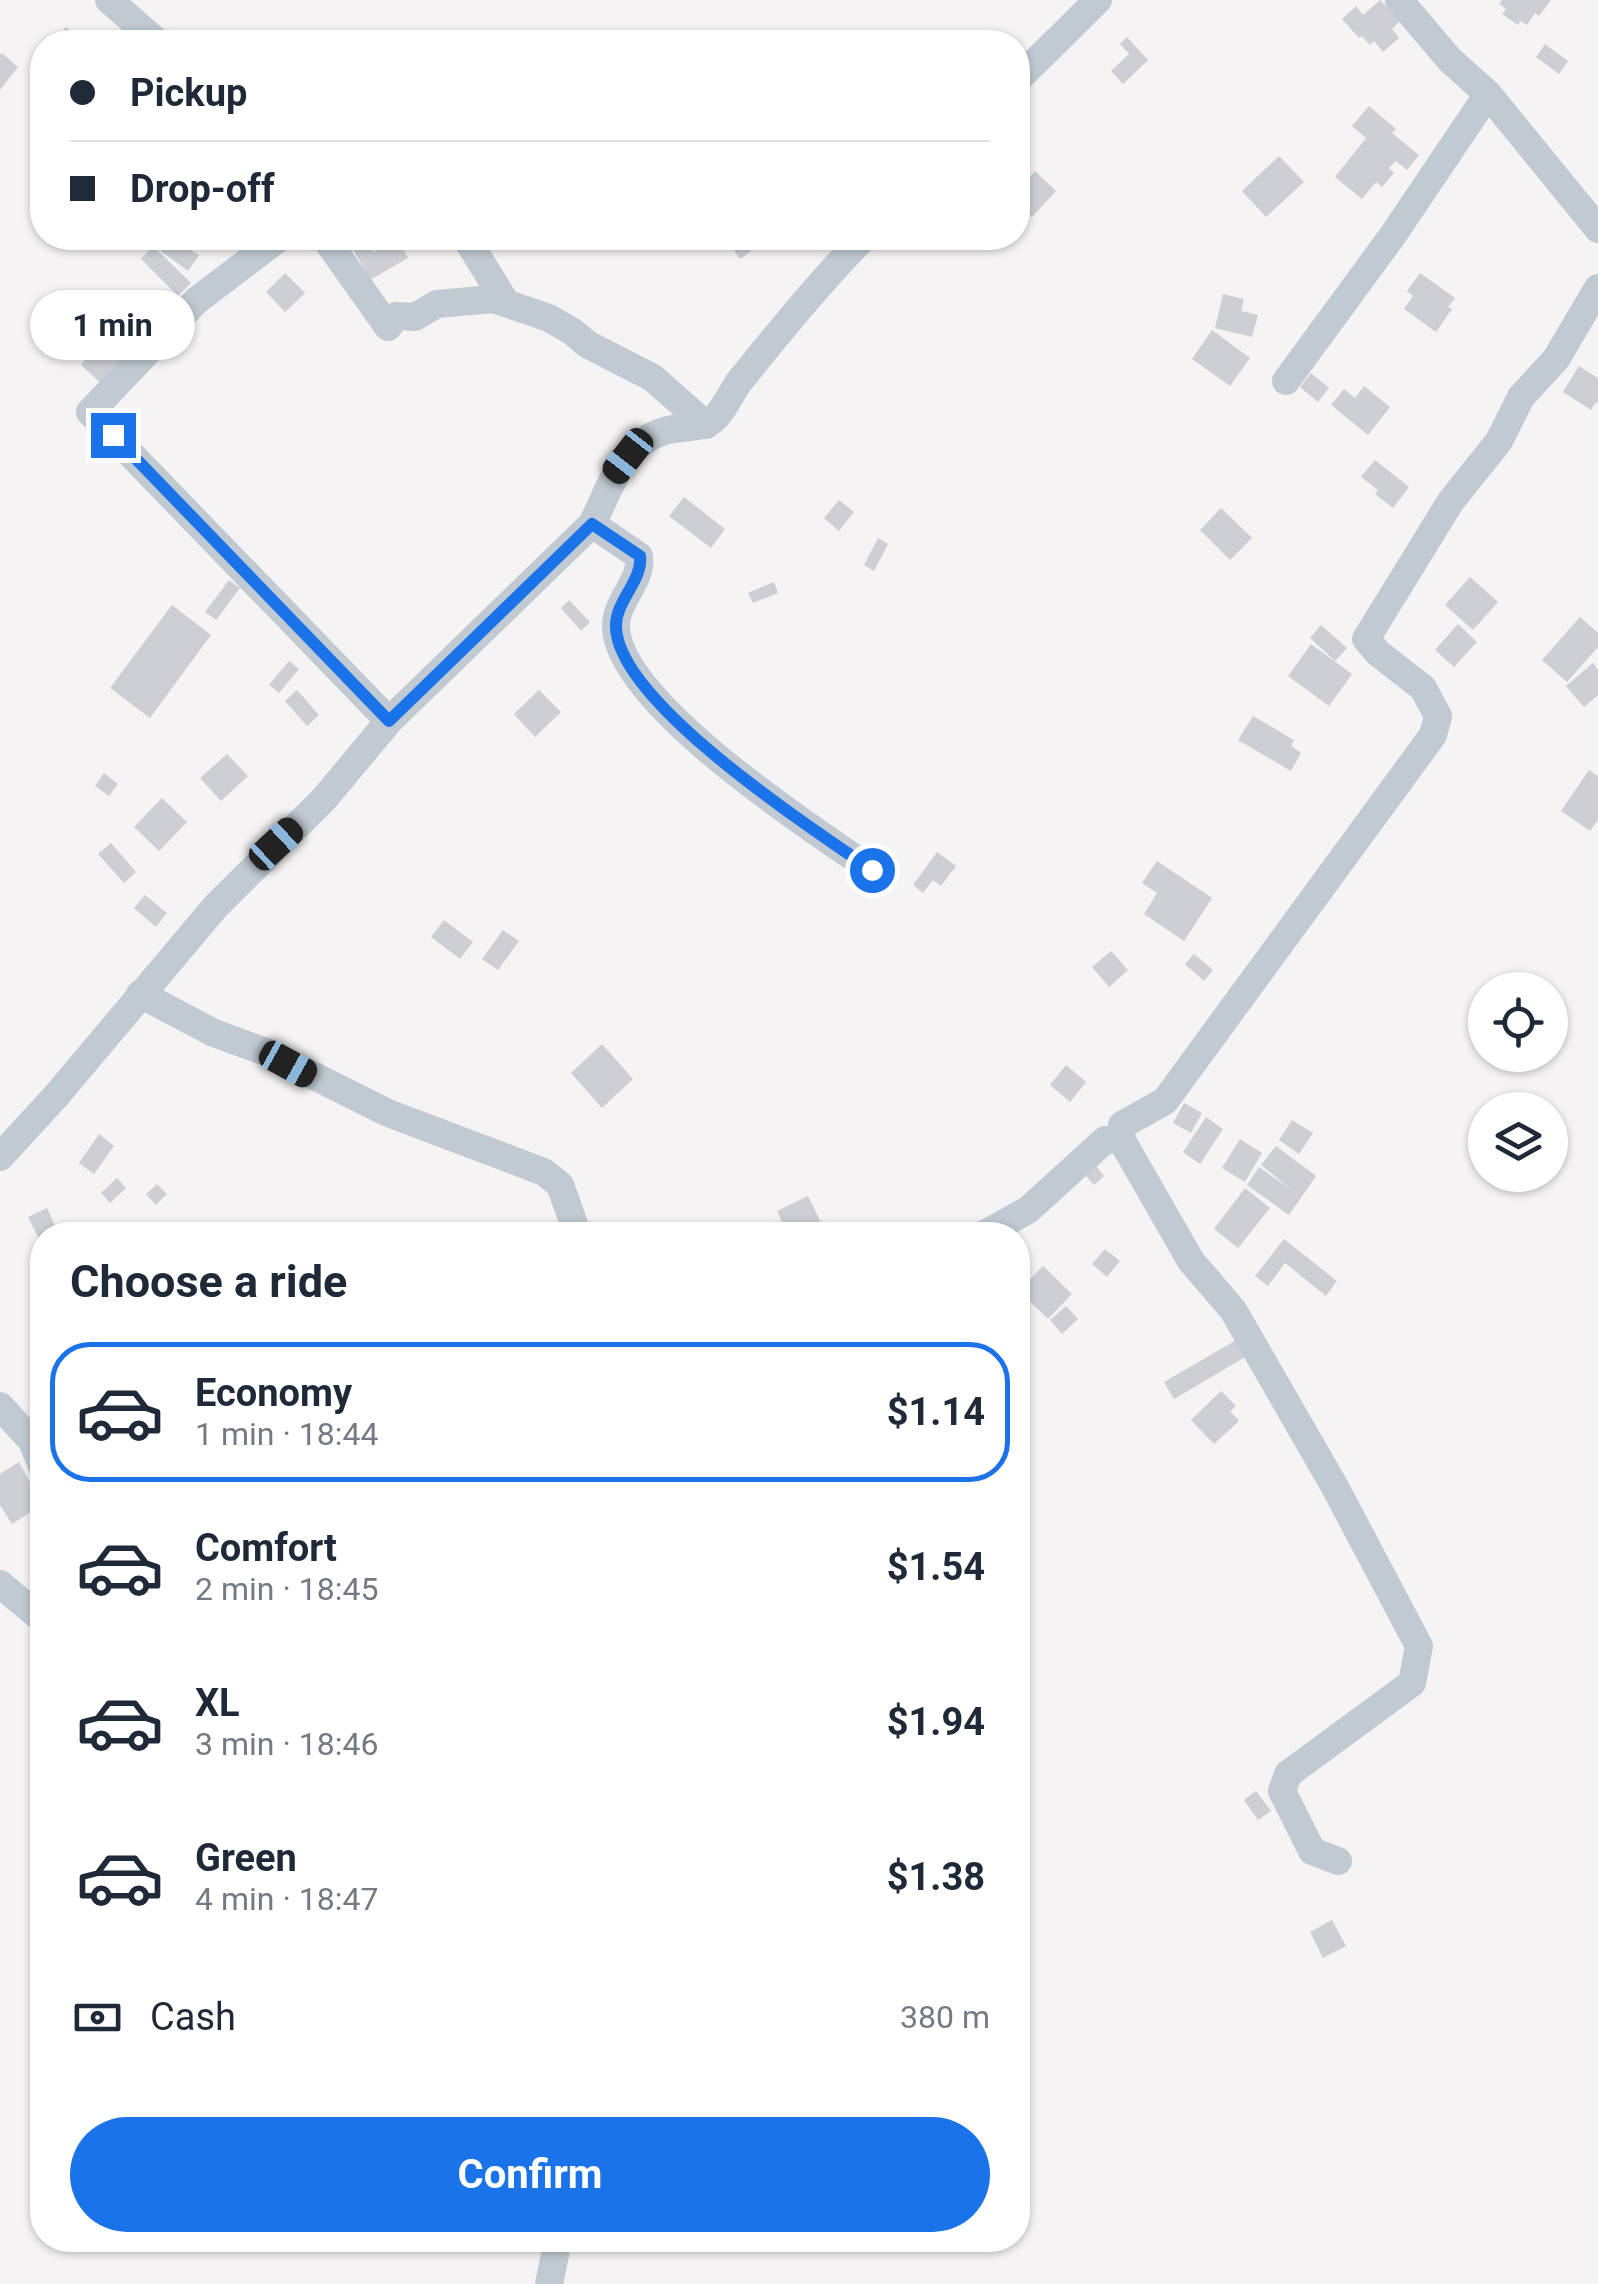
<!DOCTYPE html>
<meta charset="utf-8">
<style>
body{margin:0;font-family:Roboto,sans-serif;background:#f6f6f7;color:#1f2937;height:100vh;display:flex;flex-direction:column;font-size:38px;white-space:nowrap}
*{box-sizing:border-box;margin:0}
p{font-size:32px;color:#747a83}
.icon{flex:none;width:55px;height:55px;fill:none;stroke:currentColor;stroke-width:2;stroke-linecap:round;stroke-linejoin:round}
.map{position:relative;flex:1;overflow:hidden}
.panel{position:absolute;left:30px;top:1222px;width:1000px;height:1030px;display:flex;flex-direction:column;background:#fff;border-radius:40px;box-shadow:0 2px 8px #0004}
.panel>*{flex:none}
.top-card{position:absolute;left:30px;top:30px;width:1000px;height:220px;border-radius:40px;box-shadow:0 2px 8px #0004;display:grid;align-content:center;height:220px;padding:0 40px;background:#fff}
.tools{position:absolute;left:1468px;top:972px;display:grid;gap:20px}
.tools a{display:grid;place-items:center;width:100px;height:100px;border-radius:50%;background:#fff;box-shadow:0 2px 8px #0004;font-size:50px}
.end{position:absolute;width:45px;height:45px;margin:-22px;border:12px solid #1a73e8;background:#fff;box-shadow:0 0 0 5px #fff}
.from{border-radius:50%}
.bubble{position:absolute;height:70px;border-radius:35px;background:#fff;box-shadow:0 2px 8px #0004;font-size:32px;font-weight:700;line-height:70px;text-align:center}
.car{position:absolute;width:30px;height:60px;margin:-30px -15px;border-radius:12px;box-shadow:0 0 8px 2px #0007;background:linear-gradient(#222 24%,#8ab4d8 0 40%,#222 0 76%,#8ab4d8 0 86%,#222 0)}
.top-card b{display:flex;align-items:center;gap:35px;height:95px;font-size:38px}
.top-card b+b{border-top:2px solid #e0e1e3}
.top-card i{width:25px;height:25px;background:#1f2937}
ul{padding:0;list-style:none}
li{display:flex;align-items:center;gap:30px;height:140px;margin:0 20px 15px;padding:0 20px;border:5px solid transparent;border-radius:40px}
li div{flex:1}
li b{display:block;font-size:38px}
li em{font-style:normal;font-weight:700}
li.active{border-color:#1a73e8}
li>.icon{width:90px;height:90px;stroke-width:1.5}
h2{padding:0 40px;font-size:45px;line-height:120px}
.pay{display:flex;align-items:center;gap:25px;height:110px;padding:0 40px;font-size:38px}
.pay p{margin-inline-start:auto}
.primary-button{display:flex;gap:20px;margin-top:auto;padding:20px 40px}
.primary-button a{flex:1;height:115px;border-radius:60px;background:#1a73e8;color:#fff;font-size:40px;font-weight:700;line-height:115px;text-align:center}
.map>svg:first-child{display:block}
.building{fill:#cdcfd5}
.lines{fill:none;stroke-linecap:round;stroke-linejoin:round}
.minor{stroke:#c1cad2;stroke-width:28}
.route{stroke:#1a73e8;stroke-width:12}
</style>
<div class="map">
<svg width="1598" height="2284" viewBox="0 0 1598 2284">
<rect width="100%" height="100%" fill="#f5f3f3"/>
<g class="building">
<polygon points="1380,0 1400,21 1392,29 1399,38 1383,52 1374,41 1370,45 1362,36 1359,38 1342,19 1356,6 1363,15"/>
<polygon points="1502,0 1551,0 1539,16 1535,13 1527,25 1520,21 1518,25 1502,14 1506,9 1499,4"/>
<polygon points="66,27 83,42 62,42 57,38"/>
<polygon points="1127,37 1148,60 1123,84 1111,71 1129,54 1120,44"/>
<polygon points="1545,44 1568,61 1559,74 1536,57"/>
<polygon points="2,53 18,67 0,90 0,55"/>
<polygon points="1369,106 1396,129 1392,133 1419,155 1407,170 1396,161 1389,168 1394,173 1382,187 1376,182 1362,199 1335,177 1366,138 1352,126"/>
<polygon points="1279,156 1304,182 1266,217 1242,191"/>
<polygon points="1035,171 1056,191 1032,217 1018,203 1018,190"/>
<polygon points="170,238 199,255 188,271 161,251"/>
<polygon points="347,238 366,238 374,252 397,238 408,258 370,280"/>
<polygon points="726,238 742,238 751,251 740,259"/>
<polygon points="153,246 191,283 178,296 141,259"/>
<polygon points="285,273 305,293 285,312 266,292"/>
<polygon points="1420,273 1455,298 1448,307 1452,309 1436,332 1404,309 1413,296 1407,291"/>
<polygon points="1223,294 1244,299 1241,311 1258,315 1252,337 1215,328"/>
<polygon points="83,300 110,323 101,334 74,311"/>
<polygon points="80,321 101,336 91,350 70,335"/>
<polygon points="1212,330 1250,358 1230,386 1192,359"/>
<polygon points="105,338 128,359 104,386 81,365"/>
<polygon points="1579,366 1598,378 1598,404 1596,402 1591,410 1563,392"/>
<polygon points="1311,373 1329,388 1318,402 1300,387"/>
<polygon points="1364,386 1390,407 1368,435 1331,405 1344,389 1355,398"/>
<polygon points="1375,460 1409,487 1393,508 1375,494 1378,490 1361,477"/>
<polygon points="684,497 725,529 711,548 669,516"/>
<polygon points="839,500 854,512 839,531 824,518"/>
<polygon points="1221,508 1252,538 1230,560 1200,530"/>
<polygon points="878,538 888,544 874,571 864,565"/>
<polygon points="1470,577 1498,602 1473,630 1445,605"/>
<polygon points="229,580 240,588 216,620 205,612"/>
<polygon points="774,582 778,593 753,603 748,593"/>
<polygon points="569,600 590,622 581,631 561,608"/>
<polygon points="172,605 211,635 150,718 110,688"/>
<polygon points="1580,617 1598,633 1598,647 1567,682 1542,660"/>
<polygon points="1458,624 1477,642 1454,667 1435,650"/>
<polygon points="1321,625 1347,648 1335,661 1310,638"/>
<polygon points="1311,644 1352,674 1329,706 1288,676"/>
<polygon points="289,661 299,669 279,693 269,685"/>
<polygon points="1593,663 1598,670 1598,695 1584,707 1566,686"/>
<polygon points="297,690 319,715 307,726 285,701"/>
<polygon points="539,690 561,712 535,737 514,714"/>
<polygon points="1253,716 1294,740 1291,746 1301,753 1291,771 1238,740"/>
<polygon points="227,754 248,776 221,801 200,778"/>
<polygon points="1589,770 1598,776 1598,820 1590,831 1561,811"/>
<polygon points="104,773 118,784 109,796 95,786"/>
<polygon points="162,798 187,822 159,851 134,827"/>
<polygon points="111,843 136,872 124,883 98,854"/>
<polygon points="937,852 956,866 941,886 933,880 923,893 913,885"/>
<polygon points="1157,861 1212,898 1184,941 1144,914 1157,893 1142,883"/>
<polygon points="145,895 167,913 156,927 134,908"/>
<polygon points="444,920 473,942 460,959 431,937"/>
<polygon points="503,930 519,941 498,970 482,959"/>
<polygon points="1111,951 1128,970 1109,987 1092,967"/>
<polygon points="1194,954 1213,970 1204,981 1185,964"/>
<polygon points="602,1044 633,1079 602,1108 571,1073"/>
<polygon points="1066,1065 1086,1082 1070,1102 1050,1085"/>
<polygon points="1184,1103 1202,1113 1191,1133 1173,1123"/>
<polygon points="1206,1117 1223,1129 1200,1164 1183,1152"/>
<polygon points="1292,1120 1313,1133 1299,1154 1279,1140"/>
<polygon points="99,1134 114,1146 94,1174 79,1163"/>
<polygon points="1240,1139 1262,1153 1245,1182 1222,1168"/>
<polygon points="1276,1146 1316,1176 1289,1215 1247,1185 1259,1167 1293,1191 1261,1165"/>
<polygon points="1096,1166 1104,1176 1094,1185 1086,1176"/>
<polygon points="117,1178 126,1188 110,1203 101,1193"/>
<polygon points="157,1184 167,1194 156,1205 146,1194"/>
<polygon points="1245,1188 1270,1208 1238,1248 1214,1229"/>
<polygon points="808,1196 827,1235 788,1235 777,1211"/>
<polygon points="47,1208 57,1230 39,1239 28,1217"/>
<polygon points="1284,1239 1337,1281 1326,1296 1285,1263 1268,1286 1255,1276"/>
<polygon points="1105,1249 1120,1261 1107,1277 1092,1264"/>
<polygon points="1043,1266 1072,1294 1048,1319 1019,1291"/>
<polygon points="1066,1306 1078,1319 1062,1334 1050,1320"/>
<polygon points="1238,1339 1247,1356 1174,1399 1164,1382"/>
<polygon points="1221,1391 1236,1406 1230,1411 1239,1421 1214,1444 1191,1420"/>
<polygon points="19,1462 42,1505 12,1524 0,1505 0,1474"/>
<polygon points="1256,1791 1271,1811 1258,1820 1244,1800"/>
<polygon points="1332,1920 1346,1946 1323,1958 1310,1932"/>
</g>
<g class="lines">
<g class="minor">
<polyline points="109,0 157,42"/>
<polyline points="1399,0 1450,60 1488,94 1598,229"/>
<polyline points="1018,79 1098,0"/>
<polyline points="279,238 196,301 90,412 389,721"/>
<polyline points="325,238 388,327 396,316 415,317 437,304 493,299 549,318 573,332 587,344 653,378 706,425"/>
<polyline points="466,238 506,303"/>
<polyline points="1286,381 1393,235 1488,94"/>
<path d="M 592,524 L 639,556 C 643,581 615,601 616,627 C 618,703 811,828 872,870"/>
<polyline points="140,994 214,1033 266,1052 388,1113 544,1172 560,1185 578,1235"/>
<polyline points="1121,1139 1191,1261 1233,1310 1336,1489 1419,1646 1412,1683 1288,1774 1282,1791 1312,1851 1338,1861"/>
<path d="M 0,1157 L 56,1096 L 216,906 L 324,799 L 389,721 L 592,524 C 613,484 621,439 673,429 C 689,426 705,429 716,417 C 727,405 732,390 742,378 C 781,330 820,282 863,238"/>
<polyline points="983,1235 1028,1210 1105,1140 1121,1139 1122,1125 1165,1101 1433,735 1438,716 1423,688 1378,653 1366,639 1451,501 1499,441 1521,397 1556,359 1598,288"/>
<polyline points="0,1406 32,1441 42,1466"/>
<polyline points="0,1584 42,1619"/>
<polyline points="549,2284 558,2240"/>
</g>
</g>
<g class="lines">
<path class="route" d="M 113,435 L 389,721 L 592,524 L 640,556 C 643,581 615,601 616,627 C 618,703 812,828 872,870"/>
</g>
</svg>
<div class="tools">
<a><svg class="icon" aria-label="locate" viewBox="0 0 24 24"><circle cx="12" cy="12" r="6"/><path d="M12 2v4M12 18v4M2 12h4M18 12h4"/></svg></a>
<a><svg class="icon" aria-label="layers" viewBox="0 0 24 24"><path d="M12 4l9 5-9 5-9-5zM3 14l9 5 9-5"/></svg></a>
</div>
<i class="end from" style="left:872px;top:870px"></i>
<i class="end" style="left:113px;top:435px"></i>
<div class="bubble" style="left:30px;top:290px;width:165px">1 min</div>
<i class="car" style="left:628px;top:456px;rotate:218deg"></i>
<i class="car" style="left:276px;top:844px;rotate:47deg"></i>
<i class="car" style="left:288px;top:1064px;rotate:119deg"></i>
<div class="top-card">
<b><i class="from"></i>Pickup</b>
<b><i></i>Drop-off</b>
</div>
<section class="panel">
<h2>Choose a ride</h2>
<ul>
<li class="active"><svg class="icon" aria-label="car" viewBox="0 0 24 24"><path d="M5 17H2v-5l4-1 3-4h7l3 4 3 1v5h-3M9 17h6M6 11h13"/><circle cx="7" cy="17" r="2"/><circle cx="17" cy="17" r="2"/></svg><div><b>Economy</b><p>1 min · 18:44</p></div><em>$1.14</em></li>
<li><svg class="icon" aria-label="car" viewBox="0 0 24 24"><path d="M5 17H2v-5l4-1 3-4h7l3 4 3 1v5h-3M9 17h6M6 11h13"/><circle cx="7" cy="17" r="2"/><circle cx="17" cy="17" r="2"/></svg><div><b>Comfort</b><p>2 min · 18:45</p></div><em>$1.54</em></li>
<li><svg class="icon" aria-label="car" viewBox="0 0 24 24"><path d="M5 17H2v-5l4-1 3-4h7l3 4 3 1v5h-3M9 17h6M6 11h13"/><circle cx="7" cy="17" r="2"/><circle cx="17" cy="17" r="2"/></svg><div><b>XL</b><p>3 min · 18:46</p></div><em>$1.94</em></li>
<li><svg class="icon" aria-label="car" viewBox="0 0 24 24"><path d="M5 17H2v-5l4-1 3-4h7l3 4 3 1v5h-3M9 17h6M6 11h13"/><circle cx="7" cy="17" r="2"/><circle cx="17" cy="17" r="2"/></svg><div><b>Green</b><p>4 min · 18:47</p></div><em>$1.38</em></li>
</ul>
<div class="pay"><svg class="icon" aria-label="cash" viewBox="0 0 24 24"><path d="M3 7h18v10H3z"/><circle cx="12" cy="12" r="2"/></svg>Cash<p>380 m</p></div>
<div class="primary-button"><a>Confirm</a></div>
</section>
</div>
